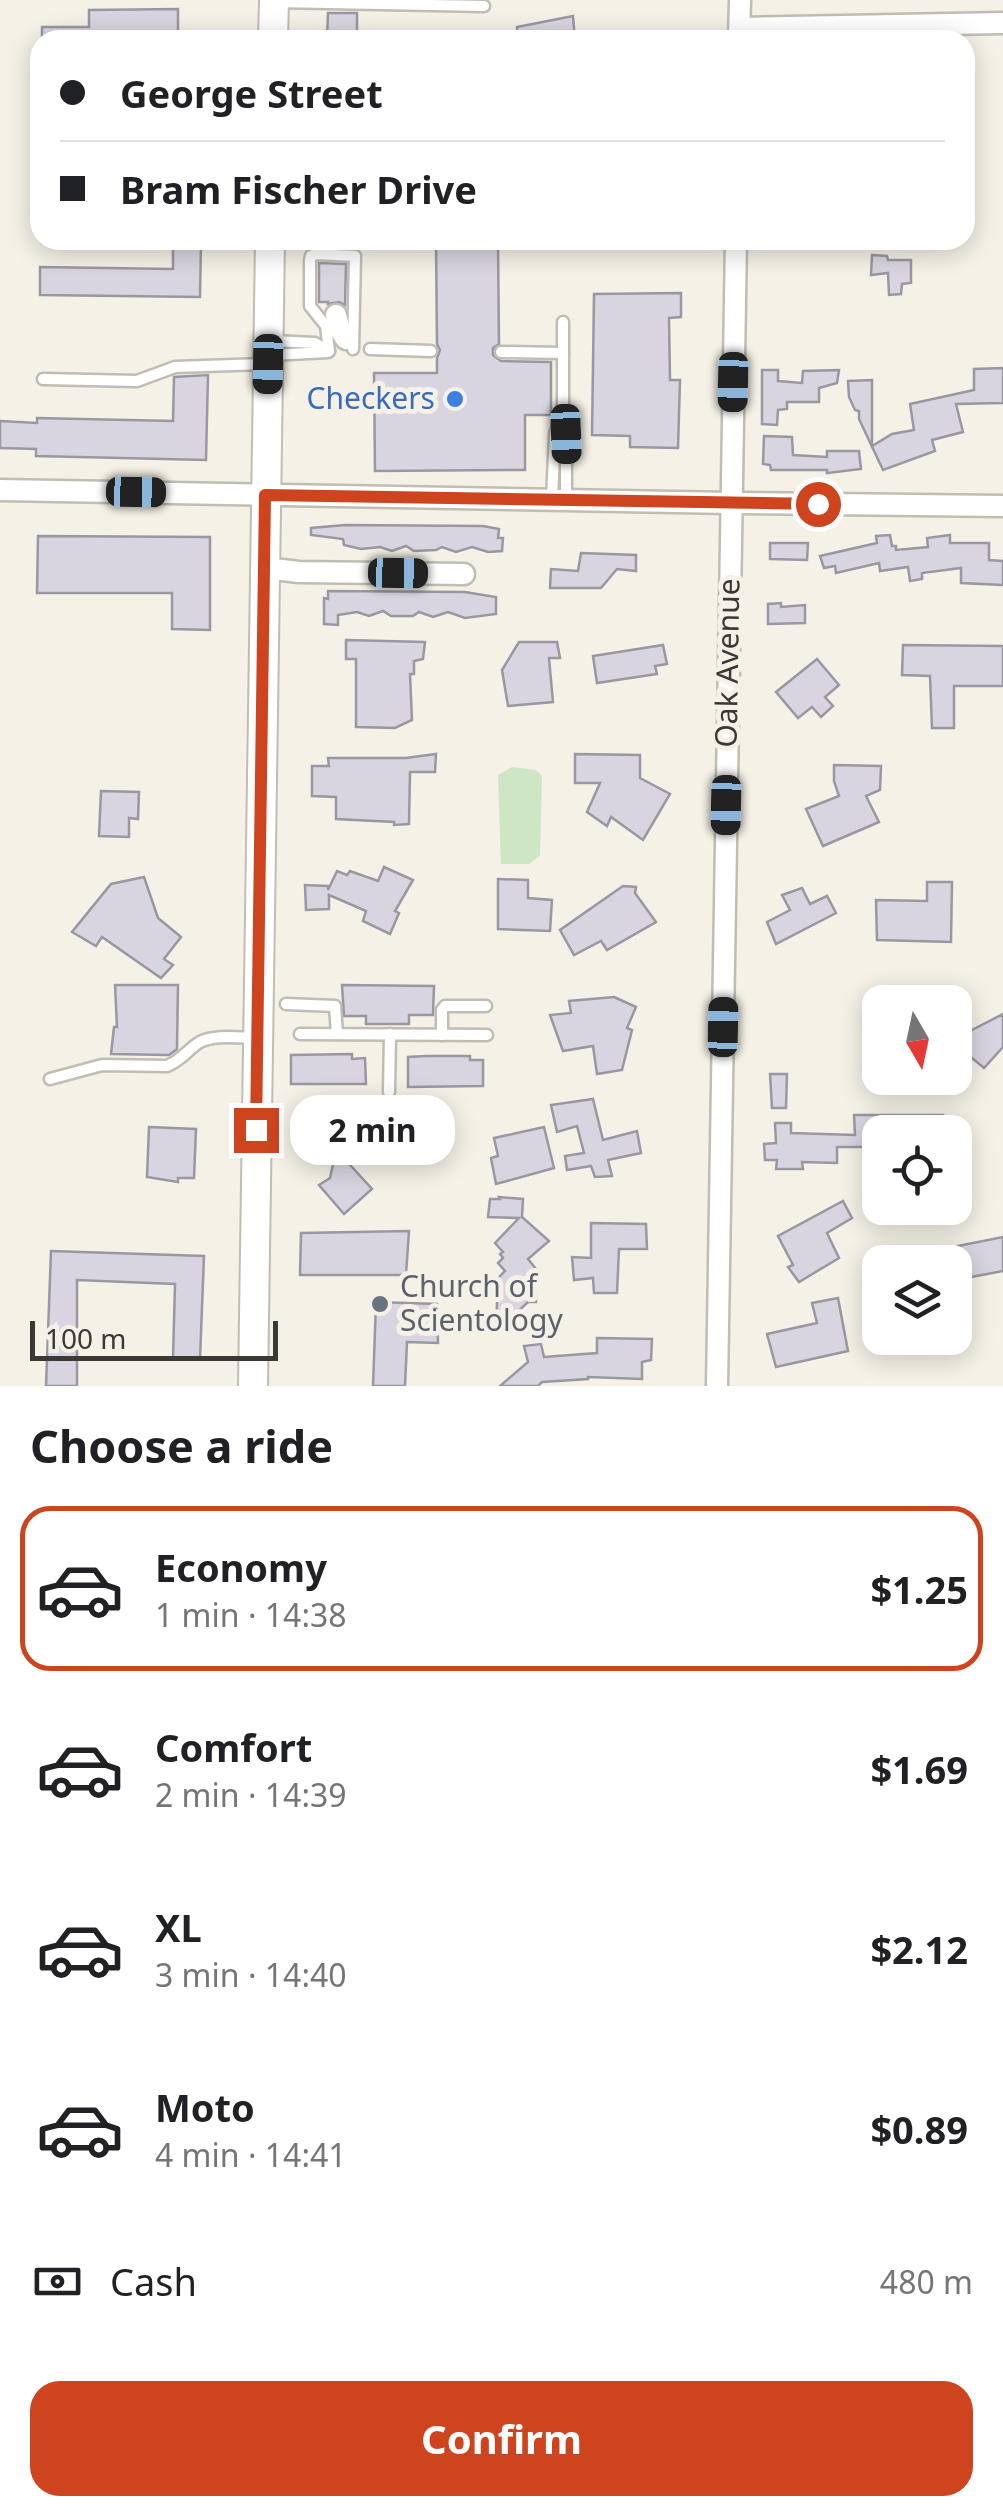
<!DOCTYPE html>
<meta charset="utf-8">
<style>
body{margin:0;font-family:"Noto Sans",sans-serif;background:#f2f2f2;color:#202124;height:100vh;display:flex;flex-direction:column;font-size:38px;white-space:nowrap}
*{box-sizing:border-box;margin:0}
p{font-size:32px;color:#757577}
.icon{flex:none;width:55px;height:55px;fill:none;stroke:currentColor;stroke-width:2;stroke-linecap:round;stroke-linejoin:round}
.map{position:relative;height:1386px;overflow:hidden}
.side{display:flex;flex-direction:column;background:#fff;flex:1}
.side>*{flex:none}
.guide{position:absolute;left:30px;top:30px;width:945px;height:220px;border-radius:30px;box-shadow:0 5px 25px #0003;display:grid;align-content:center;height:220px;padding:0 30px;background:#fff}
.needle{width:65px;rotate:171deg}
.fabs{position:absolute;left:862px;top:985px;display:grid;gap:20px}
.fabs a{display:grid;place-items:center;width:110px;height:110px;border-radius:20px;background:#fff;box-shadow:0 5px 25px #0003;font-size:50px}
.scale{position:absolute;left:30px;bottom:25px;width:248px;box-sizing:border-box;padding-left:10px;border:5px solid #3a3935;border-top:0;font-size:28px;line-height:35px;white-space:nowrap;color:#3a3935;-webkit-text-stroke:8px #f5f1e7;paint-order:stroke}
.end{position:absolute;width:45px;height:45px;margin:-22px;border:12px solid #cd441f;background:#fff;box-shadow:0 0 0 5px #fff}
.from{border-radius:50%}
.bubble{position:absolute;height:70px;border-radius:30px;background:#fff;box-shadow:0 5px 25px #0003;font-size:32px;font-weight:700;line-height:70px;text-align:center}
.car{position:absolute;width:30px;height:60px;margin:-30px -15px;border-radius:12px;box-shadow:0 0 8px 2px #0007;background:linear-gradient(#222 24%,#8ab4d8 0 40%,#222 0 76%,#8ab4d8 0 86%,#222 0)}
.guide b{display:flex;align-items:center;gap:35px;height:95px;font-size:38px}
.guide b+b{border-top:2px solid #e0e0e0}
.guide i{width:25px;height:25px;background:#202124}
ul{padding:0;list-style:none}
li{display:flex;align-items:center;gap:30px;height:165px;margin:0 20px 15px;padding:0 10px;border:5px solid transparent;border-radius:30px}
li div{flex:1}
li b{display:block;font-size:38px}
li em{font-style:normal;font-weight:700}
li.on{border-color:#cd441f}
li>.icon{width:90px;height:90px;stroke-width:1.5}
h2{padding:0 30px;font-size:45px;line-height:120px}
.pay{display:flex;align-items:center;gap:25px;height:110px;padding:0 30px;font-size:38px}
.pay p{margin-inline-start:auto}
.button{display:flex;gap:20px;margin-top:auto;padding:20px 30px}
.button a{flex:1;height:115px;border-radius:30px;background:#cd441f;color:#fff;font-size:40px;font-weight:700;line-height:115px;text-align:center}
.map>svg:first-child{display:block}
.green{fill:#cfe6c5}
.building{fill:#d9d5e0;stroke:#9b97a1;stroke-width:2.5}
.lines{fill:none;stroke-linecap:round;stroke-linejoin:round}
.lane-casing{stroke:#c1bdb3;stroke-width:15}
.street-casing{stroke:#c1bdb3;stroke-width:25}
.secondary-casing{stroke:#c1bdb3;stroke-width:32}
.lane{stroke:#fff;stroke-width:10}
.street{stroke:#fff;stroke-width:20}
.secondary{stroke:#fff;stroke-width:28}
.route{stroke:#cd441f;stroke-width:12}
.shop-dot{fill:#3f7fe0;stroke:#f5f1e7;stroke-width:4}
.worship-dot{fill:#6b7280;stroke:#f5f1e7;stroke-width:4}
.labels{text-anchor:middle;stroke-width:10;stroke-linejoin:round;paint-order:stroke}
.shop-label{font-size:30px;fill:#366cbe;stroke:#f5f1e7;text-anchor:end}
.street-label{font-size:30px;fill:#3a3935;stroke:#f5f1e7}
.worship-label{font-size:30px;fill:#5b616d;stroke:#f5f1e7;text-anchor:start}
</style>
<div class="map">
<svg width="1003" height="1386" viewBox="0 0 1003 1386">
<rect width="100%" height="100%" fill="#f5f1e7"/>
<polygon class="green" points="512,767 536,770 542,776 540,856 529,864 501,864 498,775"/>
<g class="building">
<polygon points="178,9 178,40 42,40 42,27 89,27 89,10"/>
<polygon points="328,13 357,13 357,40 327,40"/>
<polygon points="573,16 575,40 518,40 517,27"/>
<polygon points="173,242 201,242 200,297 40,295 40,267 173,269"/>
<polygon points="436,242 498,242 499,344 493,348 493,355 501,361 551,362 551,415 525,415 525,470 375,471 374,373 437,373 437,358 440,350 437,344"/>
<polygon points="872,255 887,256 888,260 911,260 911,283 902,284 901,294 889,295 888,273 871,275"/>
<polygon points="319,263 346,264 345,305 339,302 328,304 328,302 319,302"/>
<polygon points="681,293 681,317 669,318 670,380 680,380 678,448 630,447 630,436 592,435 594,294"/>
<polygon points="1003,368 1003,403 956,404 963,432 932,440 935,451 883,470 859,419 859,411 855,410 849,397 848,381 872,380 872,446 892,434 914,430 910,404 974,390 974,369"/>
<polygon points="762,370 778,370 778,381 802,383 803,371 839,370 837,383 819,388 819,402 787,402 787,409 778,410 777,425 762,424"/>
<polygon points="208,375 206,460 36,456 36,449 0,448 0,421 37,423 37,418 173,421 174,377"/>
<polygon points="764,436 792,437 793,455 827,457 827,451 859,451 861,469 827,473 827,470 771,470 770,465 763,464"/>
<polygon points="345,525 483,526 499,529 498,538 503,538 502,551 488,552 472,547 456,552 442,547 436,550 414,551 406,546 392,551 380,547 361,549 344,545 343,539 311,535 311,528"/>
<polygon points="890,535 892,546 896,546 896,550 928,547 927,538 950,535 950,543 989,543 989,560 1003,561 1003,585 961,583 961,568 922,573 922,579 910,581 908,567 880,571 879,563 836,573 835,566 824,568 820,556 877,543 876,536"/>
<polygon points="38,536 210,537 210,630 172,629 172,593 37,593"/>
<polygon points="770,543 808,543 807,560 770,559"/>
<polygon points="581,553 636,555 636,571 617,569 601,588 550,588 551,569 578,571"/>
<polygon points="328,591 465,592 496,597 496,614 465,618 448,612 433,617 419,612 413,616 391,616 383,611 369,616 357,612 338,615 338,625 324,624 324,598 328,599"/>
<polygon points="781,603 781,607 805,605 805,623 768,624 768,604"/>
<polygon points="346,640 425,642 423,659 414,661 414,674 410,674 412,720 395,728 356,727 356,659 346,659"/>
<polygon points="519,642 557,642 560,658 549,658 553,702 508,706 502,670"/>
<polygon points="663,645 667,664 655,666 657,674 597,683 593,656"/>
<polygon points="903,645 1003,646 1003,686 954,686 954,728 932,728 930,676 902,675"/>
<polygon points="817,659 839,685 825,697 833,706 821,717 812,707 798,718 776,692"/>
<polygon points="436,754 435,772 410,772 409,824 394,825 394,822 336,819 336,797 312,796 312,766 329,766 328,758 406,758"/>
<polygon points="575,754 640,755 640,778 670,794 643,840 611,817 607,826 587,812 600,783 575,783"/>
<polygon points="834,765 881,766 880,790 866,796 879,822 823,846 806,809 839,796 834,781"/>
<polygon points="101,791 139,792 138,819 129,818 129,837 99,836"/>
<polygon points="384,867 413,880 395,911 399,913 390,934 363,921 366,911 329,895 329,909 306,910 305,885 328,886 328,890 337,871 347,875 350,871 378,881"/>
<polygon points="144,877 158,918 181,937 164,959 173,965 161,978 102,937 96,946 72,932 111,884"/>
<polygon points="498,879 528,880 528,898 552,900 550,931 498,929"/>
<polygon points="927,882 952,882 951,942 877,940 876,900 927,901"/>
<polygon points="623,886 636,887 635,893 656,922 607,950 601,941 574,955 560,930"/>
<polygon points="802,888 810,904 827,896 836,913 776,944 767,922 790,910 782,895"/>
<polygon points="115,985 178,985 177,1049 169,1055 111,1054 114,1027 117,1027"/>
<polygon points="342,985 434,986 433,1015 409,1015 409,1024 366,1024 366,1016 344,1016"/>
<polygon points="614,997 636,1007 627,1028 632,1030 622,1070 597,1074 593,1046 563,1051 550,1015 571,1013 569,1001"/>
<polygon points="1003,1014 1003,1047 984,1068 955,1044 955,1038 962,1028 966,1033"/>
<polygon points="352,1054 352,1059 365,1058 366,1084 291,1084 291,1055"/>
<polygon points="426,1056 470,1056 470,1060 483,1060 483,1086 408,1087 408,1057"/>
<polygon points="770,1074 787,1074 786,1108 772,1108"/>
<polygon points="593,1099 603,1140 637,1131 641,1153 608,1160 612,1176 595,1177 591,1166 567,1170 565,1156 584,1153 577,1126 557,1132 551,1105"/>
<polygon points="316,1111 325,1114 352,1114 363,1120 360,1156 341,1155 372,1189 344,1214 319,1185 330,1178 335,1155 323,1155 324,1148 316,1148"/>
<polygon points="854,1115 943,1115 941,1132 880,1132 880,1147 837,1147 837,1163 802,1162 803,1169 776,1169 777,1160 765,1160 764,1144 776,1143 775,1123 791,1123 791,1133 855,1135"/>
<polygon points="149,1127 196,1129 194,1178 178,1178 178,1182 147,1177"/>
<polygon points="544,1127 554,1168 496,1184 491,1158 498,1156 494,1138"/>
<polygon points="499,1197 523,1199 522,1217 549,1241 528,1259 536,1269 526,1280 536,1291 536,1302 528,1302 514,1315 514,1329 496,1328 498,1278 505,1271 498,1263 503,1258 500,1254 503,1252 495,1243 519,1218 488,1217 490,1199 500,1199"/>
<polygon points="843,1201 852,1218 827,1233 839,1258 799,1282 788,1267 793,1265 778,1236"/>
<polygon points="591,1223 646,1224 647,1249 619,1249 617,1293 594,1293 593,1278 574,1280 572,1257 591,1258"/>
<polygon points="409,1231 406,1275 300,1275 301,1233"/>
<polygon points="1003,1237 1003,1271 966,1278 958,1246"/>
<polygon points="51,1251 204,1256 200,1359 173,1359 175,1284 77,1280 77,1386 46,1386"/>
<polygon points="838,1298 848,1351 776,1367 767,1334 817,1323 812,1303"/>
<polygon points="376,1302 437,1304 438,1343 407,1342 405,1386 373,1386"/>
<polygon points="597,1338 652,1339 651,1360 642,1362 642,1379 588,1377 588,1379 542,1382 538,1386 500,1386 528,1362 524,1346 541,1344 544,1357 597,1353"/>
</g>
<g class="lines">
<defs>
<g id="lane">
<polyline points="275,2 484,6"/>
<polyline points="563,322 563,412 566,434 566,500"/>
<polyline points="273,341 315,343 329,351"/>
<polyline points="370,349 431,351"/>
<polyline points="329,351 326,326 310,306 310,260 311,256 316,254 355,256 353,349"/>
<polyline points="501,352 563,353"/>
<polyline points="271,355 328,352"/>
<polyline points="43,379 137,381 175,367 267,364"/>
<polyline points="552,499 555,434 562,413"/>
<polyline points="286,1004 335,1006 337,1034"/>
<polyline points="300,1034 487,1035"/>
<polyline points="442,1035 442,1010 445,1006 486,1006"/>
<path d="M 50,1079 L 102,1065 L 167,1066 C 182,1060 188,1049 200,1042 C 215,1034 240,1038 257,1038"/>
<polyline points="389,1092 390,1034"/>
</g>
<g id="street">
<polyline points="740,28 1003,23"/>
<polyline points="739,38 740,0"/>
<polyline points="336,315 340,330 346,339"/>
<polyline points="0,490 731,503 1003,506"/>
<polyline points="265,568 299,572 464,574"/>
<polyline points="717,1386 736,240"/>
</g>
<g id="secondary">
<polyline points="273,40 274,0"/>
<polyline points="253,1386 270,240"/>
</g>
</defs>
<use href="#lane" class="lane-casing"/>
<use href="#street" class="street-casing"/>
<use href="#secondary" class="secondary-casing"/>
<use href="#lane" class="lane"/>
<use href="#street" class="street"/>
<use href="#secondary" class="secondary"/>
</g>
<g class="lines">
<polyline class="route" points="256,1130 265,495 818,504"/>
</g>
<circle class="shop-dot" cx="455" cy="399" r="10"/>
<circle class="worship-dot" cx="380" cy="1304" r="10"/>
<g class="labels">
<g class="shop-label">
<text x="435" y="409">Checkers</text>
</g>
<g class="street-label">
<text transform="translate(728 663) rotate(-89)" y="10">Oak Avenue</text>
</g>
<g class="worship-label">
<text x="400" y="1297">Church of<tspan x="400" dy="34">Scientology</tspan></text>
</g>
</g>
</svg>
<div class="fabs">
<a><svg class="needle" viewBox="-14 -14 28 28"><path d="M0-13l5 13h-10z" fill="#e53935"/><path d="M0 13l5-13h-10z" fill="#757577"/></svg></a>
<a><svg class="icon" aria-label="locate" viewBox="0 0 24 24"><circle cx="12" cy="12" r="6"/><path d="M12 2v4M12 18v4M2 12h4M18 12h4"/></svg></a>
<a><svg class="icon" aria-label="layers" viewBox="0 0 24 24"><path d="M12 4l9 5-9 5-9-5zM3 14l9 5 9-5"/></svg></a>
</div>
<div class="scale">100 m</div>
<i class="end from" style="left:818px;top:504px"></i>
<i class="end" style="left:256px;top:1130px"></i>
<div class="bubble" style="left:290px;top:1095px;width:165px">2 min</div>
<i class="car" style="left:268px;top:364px;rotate:181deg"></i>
<i class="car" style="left:733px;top:382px;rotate:181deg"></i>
<i class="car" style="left:566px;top:434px;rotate:178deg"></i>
<i class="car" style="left:136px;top:492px;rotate:91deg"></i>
<i class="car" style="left:398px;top:573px;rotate:91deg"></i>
<i class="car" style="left:726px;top:805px;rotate:181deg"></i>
<i class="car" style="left:723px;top:1027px;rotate:1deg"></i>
<div class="guide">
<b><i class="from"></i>George Street</b>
<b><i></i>Bram Fischer Drive</b>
</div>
</div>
<section class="side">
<h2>Choose a ride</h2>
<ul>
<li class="on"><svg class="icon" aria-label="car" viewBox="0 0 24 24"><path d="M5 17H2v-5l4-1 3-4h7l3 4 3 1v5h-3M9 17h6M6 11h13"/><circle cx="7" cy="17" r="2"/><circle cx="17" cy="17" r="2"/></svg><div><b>Economy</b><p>1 min · 14:38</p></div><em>$1.25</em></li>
<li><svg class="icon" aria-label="car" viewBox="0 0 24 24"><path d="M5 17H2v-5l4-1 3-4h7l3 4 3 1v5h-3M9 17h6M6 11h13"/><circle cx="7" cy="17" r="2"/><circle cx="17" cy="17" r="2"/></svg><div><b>Comfort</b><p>2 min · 14:39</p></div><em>$1.69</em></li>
<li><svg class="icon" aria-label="car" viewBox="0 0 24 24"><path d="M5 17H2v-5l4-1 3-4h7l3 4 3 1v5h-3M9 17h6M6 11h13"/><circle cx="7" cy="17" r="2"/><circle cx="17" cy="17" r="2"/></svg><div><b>XL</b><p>3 min · 14:40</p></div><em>$2.12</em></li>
<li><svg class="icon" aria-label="car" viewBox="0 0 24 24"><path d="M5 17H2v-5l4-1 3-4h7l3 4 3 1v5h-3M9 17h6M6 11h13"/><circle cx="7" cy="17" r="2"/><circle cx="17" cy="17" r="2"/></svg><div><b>Moto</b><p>4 min · 14:41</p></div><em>$0.89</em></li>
</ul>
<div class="pay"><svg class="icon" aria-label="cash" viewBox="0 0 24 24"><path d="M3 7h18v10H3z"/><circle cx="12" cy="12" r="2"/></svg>Cash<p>480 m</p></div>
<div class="button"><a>Confirm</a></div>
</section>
